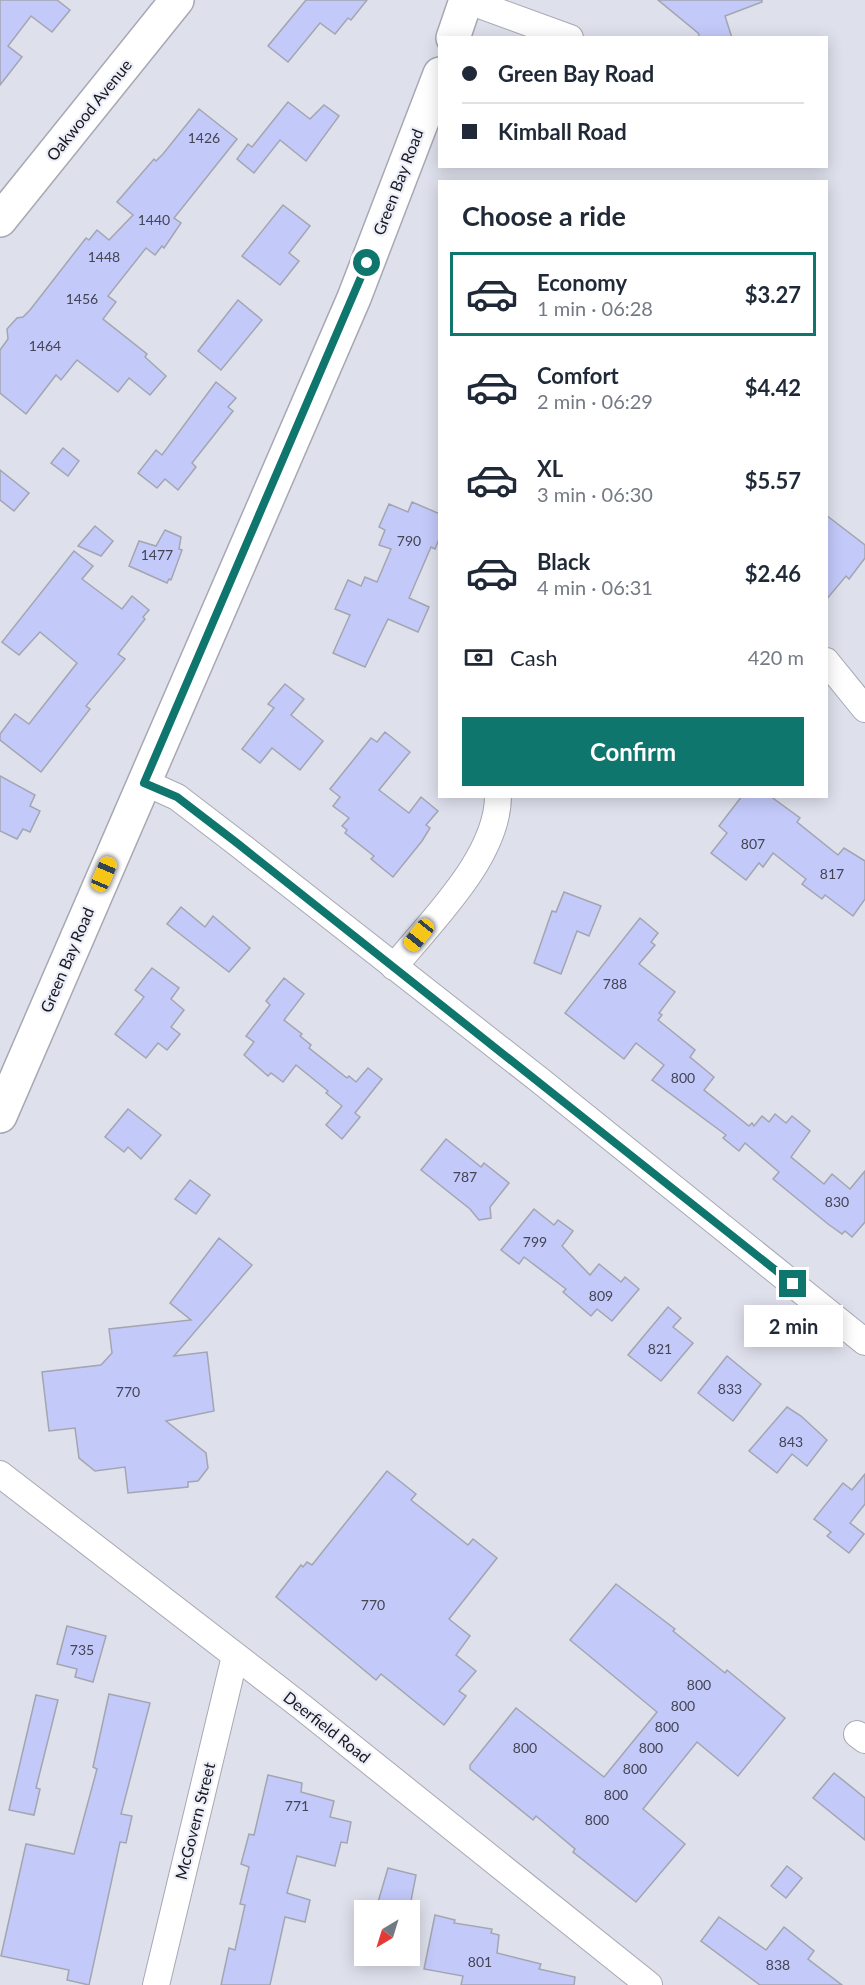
<!DOCTYPE html>
<meta charset="utf-8">
<style>
body{margin:0;font-family:Lato,sans-serif;background:#f2f2f3;color:#1f2937;height:100vh;display:flex;flex-direction:column;font-size:22px;white-space:nowrap}
*{box-sizing:border-box;margin:0}
p{font-size:20px;color:#747a83}
.icon{flex:none;width:33px;height:33px;fill:none;stroke:currentColor;stroke-width:2;stroke-linecap:round;stroke-linejoin:round}
.map{position:relative;flex:1;overflow:hidden}
.drawer{position:absolute;left:438px;top:180px;width:390px;height:618px;display:flex;flex-direction:column;background:#fff;border-radius:0px;box-shadow:0 3px 15px #0003}
.drawer>*{flex:none}
.hud{position:absolute;left:438px;top:36px;width:390px;height:132px;border-radius:0px;box-shadow:0 3px 15px #0003;display:grid;align-content:center;height:132px;padding:0 24px;background:#fff}
.needle{width:39px;rotate:218deg}
.buttons{position:absolute;left:354px;top:1900px;display:grid;gap:12px}
.buttons a{display:grid;place-items:center;width:66px;height:66px;border-radius:0px;background:#fff;box-shadow:0 3px 15px #0003;font-size:30px}
.end{position:absolute;width:27px;height:27px;margin:-14px;border:8px solid #0f766e;background:#fff;box-shadow:0 0 0 3px #fff}
.from{border-radius:50%}
.bubble{position:absolute;height:42px;border-radius:0px;background:#fff;box-shadow:0 3px 15px #0003;font-size:20px;font-weight:700;line-height:42px;text-align:center}
.car{position:absolute;width:18px;height:36px;margin:-18px -9px;border-radius:8px;box-shadow:0 0 4px 2px #0007;background:linear-gradient(#f5c518 24%,#345 0 40%,#f5c518 0 76%,#345 0 86%,#f5c518 0)}
.hud b{display:flex;align-items:center;gap:21px;height:57px;font-size:22px}
.hud b+b{border-top:2px solid #e0e1e3}
.hud i{width:15px;height:15px;background:#1f2937}
ul{padding:0;list-style:none}
li{display:flex;align-items:center;gap:18px;height:84px;margin:0 12px 9px;padding:0 12px;border:3px solid transparent;border-radius:0px}
li div{flex:1}
li b{display:block;font-size:22px}
li em{font-style:normal;font-weight:700}
li.selected{border-color:#0f766e}
li>.icon{width:54px;height:54px;stroke-width:1.5}
h2{padding:0 24px;font-size:27px;line-height:72px}
.pay{display:flex;align-items:center;gap:15px;height:66px;padding:0 24px;font-size:22px}
.pay p{margin-inline-start:auto}
.action{display:flex;gap:12px;margin-top:auto;padding:12px 24px}
.action a{flex:1;height:69px;border-radius:0px;background:#0f766e;color:#fff;font-size:24px;font-weight:700;line-height:69px;text-align:center}
.map>svg:first-child{display:block}
.building{fill:#c3cafa;stroke:#a3a5b0;stroke-width:1.5}
.lines{fill:none;stroke-linecap:round;stroke-linejoin:round}
.street-casing{stroke:#a7a8b4;stroke-width:28}
.secondary-casing{stroke:#a7a8b4;stroke-width:36}
.street{stroke:#fff;stroke-width:26}
.secondary{stroke:#fff;stroke-width:33}
.route{stroke:#0f766e;stroke-width:8}
.labels{text-anchor:middle;stroke-width:4.5;stroke-linejoin:round;paint-order:stroke}
.number-label{font-size:14px;fill:#434454}
.street-label{font-size:16px;fill:#18181c;stroke:#eceefa}
</style>
<div class="map">
<svg width="865" height="1985" viewBox="0 0 865 1985">
<rect width="100%" height="100%" fill="#dee0ec"/>
<g class="building">
<polygon points="0,0 57,0 70,10 52,32 31,16 8,46 22,57 0,85"/>
<polygon points="306,0 367,0 351,20 348,18 335,34 320,23 288,62 268,46"/>
<polygon points="658,0 762,0 762,2 725,16 732,38 700,38 698,33"/>
<polygon points="288,102 310,119 324,105 339,116 306,161 280,140 254,173 237,159 248,144 252,147"/>
<polygon points="199,109 237,139 174,218 181,223 164,248 162,246 155,255 146,248 108,296 116,302 103,319 147,354 145,357 166,376 150,395 129,378 118,392 77,360 61,380 56,375 26,414 0,393 0,350 8,339 7,329 17,318 23,317 30,310 86,238 89,240 97,230 109,240 133,215 117,202 154,159 156,161 163,154"/>
<polygon points="283,205 310,226 289,253 299,261 280,285 242,256"/>
<polygon points="238,300 262,320 221,370 198,351"/>
<polygon points="216,382 236,398 228,407 233,411 192,463 196,467 178,490 165,479 157,488 138,473 156,450 162,455"/>
<polygon points="63,448 79,461 68,476 51,463"/>
<polygon points="0,470 29,493 14,511 0,500"/>
<polygon points="412,502 440,514 440,537 435,549 431,547 409,598 429,607 418,632 388,619 365,667 333,653 350,615 335,609 348,580 361,586 365,577 377,582 391,549 379,545 385,530 379,527 389,504 408,512"/>
<polygon points="826,515 865,545 865,558 849,579 846,576 826,600"/>
<polygon points="95,526 113,541 101,556 78,546"/>
<polygon points="165,530 181,537 179,549 182,550 171,580 169,579 167,583 129,566 139,541 156,546"/>
<polygon points="74,551 93,566 82,579 122,609 132,596 149,610 143,617 145,619 118,654 125,659 86,706 90,709 41,772 0,740 0,734 15,714 29,724 77,663 40,632 19,655 2,642"/>
<polygon points="285,684 304,699 291,715 323,741 300,770 272,748 260,763 242,749 274,708 268,704"/>
<polygon points="385,732 410,752 379,790 409,813 421,797 438,811 426,825 430,828 422,841 393,877 371,859 374,856 345,833 347,830 342,826 349,818 333,806 340,797 330,789 371,738 377,742"/>
<polygon points="0,776 35,795 30,806 40,811 30,832 23,829 17,839 0,831"/>
<polygon points="742,796 770,796 800,818 797,822 838,855 844,848 865,861 865,899 853,916 825,895 822,899 802,884 806,879 773,853 763,867 759,863 746,880 711,853 727,833 719,826"/>
<polygon points="564,892 601,906 589,936 577,931 561,974 534,963 552,911 556,912"/>
<polygon points="181,907 205,927 213,916 250,948 229,972 167,924"/>
<polygon points="640,918 658,933 651,942 655,945 639,964 675,992 659,1013 662,1015 658,1020 695,1050 690,1057 714,1077 704,1090 749,1126 752,1123 754,1126 762,1116 769,1122 775,1114 786,1123 792,1116 810,1131 791,1157 824,1184 832,1174 850,1189 865,1171 865,1222 852,1237 845,1231 842,1234 828,1224 773,1179 779,1172 745,1143 739,1151 723,1138 726,1135 652,1080 664,1065 636,1043 624,1059 565,1013"/>
<polygon points="152,968 179,988 171,999 184,1010 171,1027 180,1034 167,1050 158,1043 146,1058 115,1034 144,997 135,990"/>
<polygon points="284,978 304,994 284,1020 302,1034 300,1036 311,1045 309,1048 347,1078 349,1076 356,1082 368,1068 382,1079 355,1113 360,1117 342,1139 326,1125 342,1106 326,1093 328,1091 296,1065 283,1082 271,1073 268,1076 244,1055 254,1042 246,1036 270,1005 266,1001"/>
<polygon points="128,1109 161,1135 141,1159 128,1147 124,1152 105,1137"/>
<polygon points="446,1139 481,1167 484,1163 509,1183 490,1207 491,1218 479,1220 470,1209 421,1170"/>
<polygon points="190,1180 210,1195 196,1214 175,1199"/>
<polygon points="534,1209 554,1225 558,1220 573,1231 562,1246 590,1275 599,1264 621,1282 625,1277 639,1289 612,1321 597,1309 591,1316 563,1292 566,1289 524,1257 519,1264 501,1250"/>
<polygon points="219,1238 252,1265 174,1356 207,1352 214,1411 166,1421 206,1453 208,1468 198,1481 188,1482 188,1487 128,1493 125,1467 95,1471 79,1458 75,1428 49,1431 42,1372 101,1365 112,1353 109,1329 191,1320 170,1303"/>
<polygon points="668,1307 681,1318 673,1327 693,1343 661,1381 628,1355"/>
<polygon points="727,1356 761,1384 733,1421 698,1393"/>
<polygon points="787,1407 801,1416 827,1440 807,1466 792,1454 777,1473 749,1451"/>
<polygon points="387,1471 416,1494 411,1500 468,1545 473,1539 497,1558 449,1619 470,1636 456,1655 476,1671 459,1691 466,1696 444,1725 381,1674 376,1680 276,1597 301,1565 303,1567 307,1562 312,1565"/>
<polygon points="865,1474 865,1504 850,1523 864,1534 849,1553 827,1536 831,1532 814,1519 843,1483 852,1490"/>
<polygon points="616,1584 675,1629 673,1631 725,1673 727,1670 785,1718 738,1776 697,1742 643,1809 685,1844 636,1902 573,1852 575,1849 536,1816 533,1820 470,1769 470,1765 516,1708 604,1777 657,1712 570,1640"/>
<polygon points="67,1626 106,1636 93,1682 75,1677 77,1669 57,1664"/>
<polygon points="109,1694 150,1703 121,1814 132,1816 126,1843 120,1842 89,1985 67,1980 69,1970 1,1956 26,1844 74,1854 97,1769 93,1767"/>
<polygon points="36,1695 58,1700 36,1788 40,1789 34,1815 9,1810"/>
<polygon points="834,1773 865,1798 865,1840 813,1798"/>
<polygon points="268,1775 302,1783 301,1792 334,1801 330,1817 351,1822 347,1843 341,1842 335,1866 297,1856 287,1893 310,1900 305,1922 285,1917 270,1985 221,1985 229,1948 235,1950 245,1905 240,1904 249,1867 241,1864 249,1834 254,1835"/>
<polygon points="787,1866 802,1878 786,1898 771,1886"/>
<polygon points="388,1868 416,1875 409,1911 376,1909"/>
<polygon points="435,1915 455,1920 454,1923 492,1929 491,1933 499,1935 497,1953 541,1964 539,1969 575,1977 574,1985 461,1985 463,1976 424,1969"/>
<polygon points="719,1917 766,1950 784,1927 814,1951 808,1959 842,1985 760,1985 701,1941"/>
</g>
<g class="lines">
<defs>
<g id="street">
<polyline points="466,0 570,38"/>
<polyline points="826,661 865,709"/>
<polyline points="144,782 177,797 237,843 542,1082 865,1342"/>
<path d="M 394,967 C 431,921 498,857 498,796"/>
<polyline points="0,1474 302,1707 649,1985"/>
<polyline points="857,1734 865,1740"/>
<polyline points="156,1985 235,1656"/>
</g>
<g id="secondary">
<polyline points="453,38 466,0"/>
<polyline points="0,220 177,0"/>
<polyline points="0,1116 354,298 440,74"/>
</g>
</defs>
<use href="#street" class="street-casing"/>
<use href="#secondary" class="secondary-casing"/>
<use href="#street" class="street"/>
<use href="#secondary" class="secondary"/>
</g>
<g class="lines">
<polyline class="route" points="367,263 144,783 177,797 237,843 793,1284"/>
</g>
<g class="labels">
<g class="number-label">
<text x="204" y="143">1426</text>
<text x="154" y="225">1440</text>
<text x="104" y="262">1448</text>
<text x="82" y="304">1456</text>
<text x="45" y="351">1464</text>
<text x="409" y="546">790</text>
<text x="157" y="560">1477</text>
<text x="753" y="849">807</text>
<text x="832" y="879">817</text>
<text x="615" y="989">788</text>
<text x="683" y="1083">800</text>
<text x="465" y="1182">787</text>
<text x="837" y="1207">830</text>
<text x="535" y="1247">799</text>
<text x="601" y="1301">809</text>
<text x="660" y="1354">821</text>
<text x="730" y="1394">833</text>
<text x="128" y="1397">770</text>
<text x="791" y="1447">843</text>
<text x="373" y="1610">770</text>
<text x="82" y="1655">735</text>
<text x="699" y="1690">800</text>
<text x="683" y="1711">800</text>
<text x="667" y="1732">800</text>
<text x="525" y="1753">800</text>
<text x="651" y="1753">800</text>
<text x="635" y="1774">800</text>
<text x="616" y="1800">800</text>
<text x="297" y="1811">771</text>
<text x="597" y="1825">800</text>
<text x="480" y="1967">801</text>
<text x="778" y="1970">838</text>
</g>
<g class="street-label">
<text transform="translate(89 110) rotate(-51)" y="6">Oakwood Avenue</text>
<text transform="translate(398 182) rotate(-69)" y="6">Green Bay Road</text>
<text transform="translate(67 960) rotate(-67)" y="6">Green Bay Road</text>
<text transform="translate(327 1727) rotate(38)" y="6">Deerfield Road</text>
<text transform="translate(195 1821) rotate(-76)" y="6">McGovern Street</text>
</g>
</g>
</svg>
<div class="buttons">
<a><svg class="needle" viewBox="-14 -14 28 28"><path d="M0-13l5 13h-10z" fill="#e53935"/><path d="M0 13l5-13h-10z" fill="#747a83"/></svg></a>
</div>
<i class="end from" style="left:367px;top:263px"></i>
<i class="end" style="left:793px;top:1284px"></i>
<div class="bubble" style="left:744px;top:1305px;width:99px">2 min</div>
<i class="car" style="left:104px;top:874px;rotate:23deg"></i>
<i class="car" style="left:419px;top:935px;rotate:219deg"></i>
<div class="hud">
<b><i class="from"></i>Green Bay Road</b>
<b><i></i>Kimball Road</b>
</div>
<section class="drawer">
<h2>Choose a ride</h2>
<ul>
<li class="selected"><svg class="icon" aria-label="car" viewBox="0 0 24 24"><path d="M5 17H2v-5l4-1 3-4h7l3 4 3 1v5h-3M9 17h6M6 11h13"/><circle cx="7" cy="17" r="2"/><circle cx="17" cy="17" r="2"/></svg><div><b>Economy</b><p>1 min · 06:28</p></div><em>$3.27</em></li>
<li><svg class="icon" aria-label="car" viewBox="0 0 24 24"><path d="M5 17H2v-5l4-1 3-4h7l3 4 3 1v5h-3M9 17h6M6 11h13"/><circle cx="7" cy="17" r="2"/><circle cx="17" cy="17" r="2"/></svg><div><b>Comfort</b><p>2 min · 06:29</p></div><em>$4.42</em></li>
<li><svg class="icon" aria-label="car" viewBox="0 0 24 24"><path d="M5 17H2v-5l4-1 3-4h7l3 4 3 1v5h-3M9 17h6M6 11h13"/><circle cx="7" cy="17" r="2"/><circle cx="17" cy="17" r="2"/></svg><div><b>XL</b><p>3 min · 06:30</p></div><em>$5.57</em></li>
<li><svg class="icon" aria-label="car" viewBox="0 0 24 24"><path d="M5 17H2v-5l4-1 3-4h7l3 4 3 1v5h-3M9 17h6M6 11h13"/><circle cx="7" cy="17" r="2"/><circle cx="17" cy="17" r="2"/></svg><div><b>Black</b><p>4 min · 06:31</p></div><em>$2.46</em></li>
</ul>
<div class="pay"><svg class="icon" aria-label="cash" viewBox="0 0 24 24"><path d="M3 7h18v10H3z"/><circle cx="12" cy="12" r="2"/></svg>Cash<p>420 m</p></div>
<div class="action"><a>Confirm</a></div>
</section>
</div>
